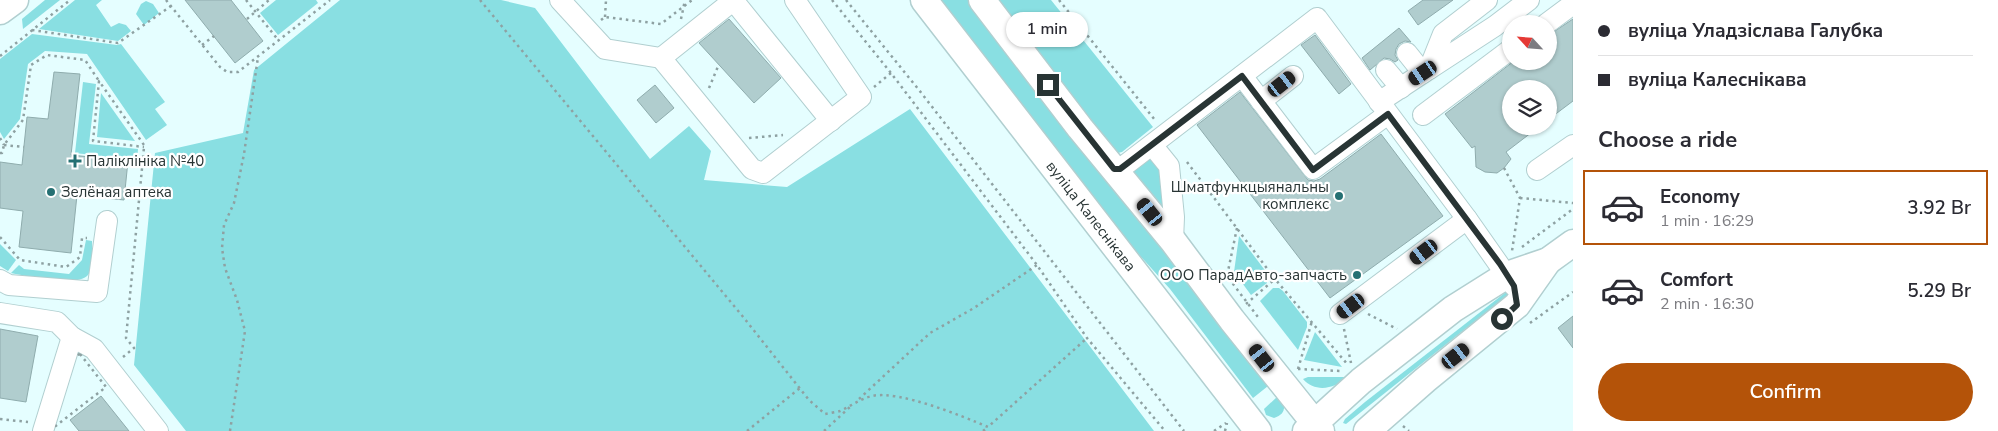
<!DOCTYPE html>
<meta charset="utf-8">
<style>
body{margin:0;font-family:"Nunito Sans",sans-serif;background:#f2f2f3;color:#2b2b33;height:100vh;display:flex;flex-direction:column;font-size:19px;white-space:nowrap}
*{box-sizing:border-box;margin:0}
p{font-size:16px;color:#7c7c81}
.icon{flex:none;width:28px;height:28px;fill:none;stroke:currentColor;stroke-width:2;stroke-linecap:round;stroke-linejoin:round}
.map{position:relative;flex:1;overflow:hidden}
.details{display:flex;flex-direction:column;background:#fff;width:425px}
.details>*{flex:none}
.guide{display:grid;align-content:center;height:110px;padding:0 25px;background:#fff}
.needle{width:32px;rotate:296deg}
.controls{position:absolute;left:1502px;top:15px;display:grid;gap:10px}
.controls a{display:grid;place-items:center;width:55px;height:55px;border-radius:50%;background:#fff;box-shadow:0 1px 4px #0004;font-size:25px}
.end{position:absolute;width:22px;height:22px;margin:-11px;border:6px solid #283434;background:#fff;box-shadow:0 0 0 2px #fff}
.from{border-radius:50%}
.bubble{position:absolute;height:35px;border-radius:18px;background:#fff;box-shadow:0 1px 4px #0004;font-size:16px;font-weight:600;line-height:35px;text-align:center}
.car{position:absolute;width:15px;height:30px;margin:-15px -8px;border-radius:6px;box-shadow:0 0 4px 1px #0007;background:linear-gradient(#222 24%,#8ab4d8 0 40%,#222 0 76%,#8ab4d8 0 86%,#222 0)}
.guide b{display:flex;align-items:center;gap:18px;height:48px;font-size:19px}
.guide b+b{border-top:1px solid #e1e1e2}
.guide i{width:12px;height:12px;background:#2b2b33}
ul{padding:0;list-style:none}
li{display:flex;align-items:center;gap:15px;height:75px;margin:0 10px 8px;padding:0 15px;border:2px solid transparent;border-radius:0px}
li div{flex:1}
li b{display:block;font-size:19px}
li em{font-style:normal;font-weight:600}
li.current{border-color:#b45309}
li>.icon{width:45px;height:45px;stroke-width:1.5}
h2{padding:0 25px;font-size:22px;line-height:60px}
.cta{display:flex;gap:10px;margin-top:auto;padding:10px 25px}
.cta a{flex:1;height:58px;border-radius:30px;background:#b45309;color:#fff;font-size:20px;font-weight:600;line-height:58px;text-align:center}
main{display:flex;flex:1;min-height:0}
.map>svg:first-child{display:block}
.green{fill:#89dfe2}
.building{fill:#b0cdce;stroke:#8facad}
.lines{fill:none;stroke-linecap:round;stroke-linejoin:round}
.minor-casing{stroke:#b1cfd0;stroke-width:22}
.major-casing{stroke:#b1cfd0;stroke-width:29}
.path{stroke:#8ea1a2;stroke-width:2.5;stroke-dasharray:2.5 4;stroke-linecap:butt}
.minor{stroke:#fff;stroke-width:20}
.major{stroke:#fff;stroke-width:26}
.route{stroke:#283434;stroke-width:6}
.poi-dot{fill:#257073;stroke:#fff;stroke-width:2}
.labels{text-anchor:middle;stroke-width:4.5;stroke-linejoin:round;paint-order:stroke}
.poi-label{font-size:15px;fill:#283434;stroke:#fff;text-anchor:start}
.street-label{font-size:15px;fill:#283434;stroke:#fff}
</style>
<main>
<div class="map">
<svg width="1573" height="431" viewBox="0 0 1573 431">
<rect width="100%" height="100%" fill="#e5feff"/>
<g class="green">
<polygon points="45,0 60,0 23,29 22,19"/>
<polygon points="75,0 102,0 96,5 111,27 119,23 126,25 131,31 118,41 39,29"/>
<polygon points="276,0 316,0 318,3 278,35 260,13"/>
<polygon points="340,0 501,0 535,8 650,159 689,126 711,151 704,180 787,187 910,109 1154,431 186,431 134,365 155,153 243,133 254,70"/>
<polygon points="938,0 969,0 1268,386 1253,398 1170,289 1125,239"/>
<polygon points="990,0 1051,0 1153,127 1122,152 1118,153 1112,150"/>
<polygon points="146,1 153,4 159,13 144,25 136,14 141,4"/>
<polygon points="32,34 117,45 121,44 165,102 155,109 167,125 146,140 87,54 45,51 28,64 20,119 4,139 0,132 0,59"/>
<polygon points="83,82 96,84 89,144 138,149 137,160 75,153"/>
<polygon points="101,93 135,141 97,137"/>
<polygon points="1149,156 1164,172 1165,214 1130,169"/>
<polygon points="1239,236 1267,273 1267,283 1251,295 1234,272"/>
<path d="M 86,240 L 92,241 C 92,250 94,268 88,275 C 77,288 27,276 11,273 L 19,265 L 24,269 L 69,274 L 82,260 Z"/>
<polygon points="0,244 16,260 8,271 0,266"/>
<polygon points="1524,278 1523,283 1346,424 1343,423 1345,419 1365,402"/>
<polygon points="1273,288 1279,288 1283,291 1307,322 1307,327 1298,350 1260,301"/>
<polygon points="1315,332 1342,367 1304,360"/>
<path d="M 1308,377 L 1347,377 C 1335,389 1315,393 1303,379 Z"/>
<path d="M 1278,396 L 1284,403 C 1285,412 1282,415 1274,418 L 1266,415 L 1264,409 Z"/>
</g>
<g class="building">
<polygon points="185,0 231,0 263,41 235,63"/>
<polygon points="1423,0 1453,0 1418,25 1408,11"/>
<polygon points="729,19 781,78 754,103 699,43"/>
<polygon points="1573,19 1573,101 1549,119 1549,89 1511,89 1511,126 1540,126 1506,152 1511,159 1504,168 1497,173 1485,172 1476,167 1475,146 1472,148 1445,114 1514,61 1549,61 1549,35"/>
<polygon points="1399,28 1411,42 1405,41 1399,44 1396,49 1395,55 1398,60 1395,62 1390,59 1384,58 1370,70 1362,58"/>
<polygon points="1315,35 1351,84 1339,94 1301,45"/>
<polygon points="54,72 80,74 71,155 128,161 124,200 77,195 71,253 19,247 23,211 0,208 0,162 22,165 27,117 48,119"/>
<polygon points="655,85 674,108 656,123 637,100"/>
<polygon points="1240,92 1308,180 1314,181 1320,179 1381,134 1443,216 1330,298 1197,125"/>
<polygon points="1573,316 1573,348 1558,328"/>
<polygon points="0,329 38,336 26,402 0,398"/>
<polygon points="101,396 129,431 79,431 70,420"/>
</g>
<g class="lines">
<defs>
<g id="minor">
<polyline points="560,0 605,49 661,58 734,0"/>
<polyline points="733,0 831,121"/>
<polyline points="1546,24 1573,4"/>
<polyline points="1407,53 1423,73"/>
<polyline points="661,58 752,169 763,173 861,97 795,0"/>
<polyline points="1429,69 1495,26 1529,0"/>
<polyline points="1386,70 1401,88"/>
<polyline points="1242,76 1313,169 1388,114"/>
<polyline points="1261,101 1293,76"/>
<polyline points="1379,102 1429,69 1443,34 1487,0"/>
<polyline points="1423,115 1511,49"/>
<polyline points="1152,145 1169,166 1174,217 1173,241"/>
<polyline points="1114,169 1120,169 1317,18 1467,219 1514,286"/>
<polyline points="1537,170 1573,145"/>
<polyline points="0,280 9,285 97,292 107,221"/>
<polyline points="0,313 57,322 72,337 94,349 158,431"/>
<polyline points="1340,314 1467,219"/>
<polyline points="43,431 72,337"/>
</g>
<g id="major">
<polyline points="924,0 1258,431"/>
<polyline points="982,0 1080,128 1173,241 1232,320 1321,431"/>
<polyline points="0,11 15,0"/>
<polyline points="1306,431 1361,381 1453,309 1507,275 1548,261 1573,243"/>
<polyline points="1367,431 1425,380 1517,305 1548,261"/>
</g>
</defs>
<use href="#minor" class="minor-casing"/>
<use href="#major" class="major-casing"/>
<g class="path">
<polyline points="166,0 220,67 227,72 238,72 330,0"/>
<polyline points="246,0 279,41"/>
<path d="M 480,0 L 744,318 L 809,400 L 825,414 C 830,413 836,412 840,411 C 851,406 860,399 872,396 C 899,390 962,416 988,427 L 1087,338"/>
<polyline points="832,0 891,73 1037,265 1087,338 1165,431"/>
<polyline points="846,0 919,90 1184,431"/>
<polyline points="1059,0 1155,120"/>
<polyline points="605,17 606,0"/>
<polyline points="247,19 269,0"/>
<polyline points="681,19 685,0"/>
<polyline points="601,20 605,17 661,24 692,0"/>
<polyline points="32,30 118,43 171,6"/>
<polyline points="202,45 214,36"/>
<polyline points="0,56 70,0"/>
<polyline points="874,87 891,73"/>
<polyline points="709,88 719,64"/>
<polyline points="0,138 4,145"/>
<polyline points="749,138 783,135"/>
<polyline points="4,145 24,147"/>
<polyline points="0,153 2,153 4,145 23,120 31,65 47,55 85,60 99,81"/>
<polyline points="1187,162 1275,279 1348,365"/>
<polyline points="1504,168 1520,198 1512,251"/>
<polyline points="1520,198 1573,203"/>
<polyline points="1237,228 1227,276 1258,317"/>
<polyline points="0,237 20,260 66,267 80,257 82,238 87,238"/>
<polyline points="1522,247 1573,209"/>
<polyline points="1246,304 1275,279"/>
<polyline points="1368,314 1397,329"/>
<polyline points="1530,323 1573,292"/>
<polyline points="1344,329 1351,363"/>
<polygon points="80,354 106,387 53,428 72,357"/>
<polyline points="123,357 134,348 126,338 144,147 144,145 99,81 93,141 144,147"/>
<polyline points="1298,369 1340,371"/>
<polyline points="1298,369 1312,321"/>
<polyline points="859,399 930,333 974,308 1037,265"/>
<polyline points="0,419 28,422"/>
<polyline points="1403,426 1409,431"/>
<polyline points="230,431 245,331 237,300 225,268 222,248 224,225 234,203 244,154 258,57"/>
<polyline points="747,431 800,388"/>
<polyline points="824,431 851,406"/>
<polyline points="983,431 988,427"/>
<polyline points="1214,431 1226,423"/>
<polyline points="1225,431 1227,423"/>
</g>
<use href="#minor" class="minor"/>
<use href="#major" class="major"/>
</g>
<g class="lines">
<polyline class="route" points="1048,85 1114,169 1120,169 1242,76 1313,170 1388,114 1500,264 1514,286 1517,305 1502,319"/>
</g>
<g class="poi-dot">
<path d="M72.5 153.5h5v5h5v5h-5v5h-5v-5h-5v-5h5z"/>
<circle cx="51" cy="192" r="5"/>
<circle cx="1339" cy="196" r="5"/>
<circle cx="1357" cy="275" r="5"/>
</g>
<g class="labels">
<g class="poi-label">
<text x="86" y="166">Паліклініка №40</text>
<text x="1329" y="192" text-anchor="end">Шматфункцыянальны<tspan x="1329" dy="17">комплекс</tspan></text>
<text x="61" y="197">Зелёная аптека</text>
<text x="1347" y="280" text-anchor="end">ООО ПарадАвто-запчасть</text>
</g>
<g class="street-label">
<text transform="translate(1091 216) rotate(52)" y="5">вуліца Калеснікава</text>
</g>
</g>
</svg>
<div class="controls">
<a><svg class="needle" viewBox="-14 -14 28 28"><path d="M0-13l5 13h-10z" fill="#e53935"/><path d="M0 13l5-13h-10z" fill="#7c7c81"/></svg></a>
<a><svg class="icon" aria-label="layers" viewBox="0 0 24 24"><path d="M12 4l9 5-9 5-9-5zM3 14l9 5 9-5"/></svg></a>
</div>
<i class="end from" style="left:1502px;top:319px"></i>
<i class="end" style="left:1048px;top:85px"></i>
<div class="bubble" style="left:1006px;top:12px;width:82px">1 min</div>
<i class="car" style="left:1423px;top:73px;rotate:236deg"></i>
<i class="car" style="left:1282px;top:84px;rotate:52deg"></i>
<i class="car" style="left:1150px;top:212px;rotate:321deg"></i>
<i class="car" style="left:1424px;top:252px;rotate:233deg"></i>
<i class="car" style="left:1351px;top:306px;rotate:233deg"></i>
<i class="car" style="left:1456px;top:356px;rotate:52deg"></i>
<i class="car" style="left:1262px;top:358px;rotate:322deg"></i>
</div>
<section class="details">
<div class="guide">
<b><i class="from"></i>вуліца Уладзіслава Галубка</b>
<b><i></i>вуліца Калеснікава</b>
</div>
<h2>Choose a ride</h2>
<ul>
<li class="current"><svg class="icon" aria-label="car" viewBox="0 0 24 24"><path d="M5 17H2v-5l4-1 3-4h7l3 4 3 1v5h-3M9 17h6M6 11h13"/><circle cx="7" cy="17" r="2"/><circle cx="17" cy="17" r="2"/></svg><div><b>Economy</b><p>1 min · 16:29</p></div><em>3.92 Br</em></li>
<li><svg class="icon" aria-label="car" viewBox="0 0 24 24"><path d="M5 17H2v-5l4-1 3-4h7l3 4 3 1v5h-3M9 17h6M6 11h13"/><circle cx="7" cy="17" r="2"/><circle cx="17" cy="17" r="2"/></svg><div><b>Comfort</b><p>2 min · 16:30</p></div><em>5.29 Br</em></li>
</ul>
<div class="cta"><a>Confirm</a></div>
</section>
</main>
